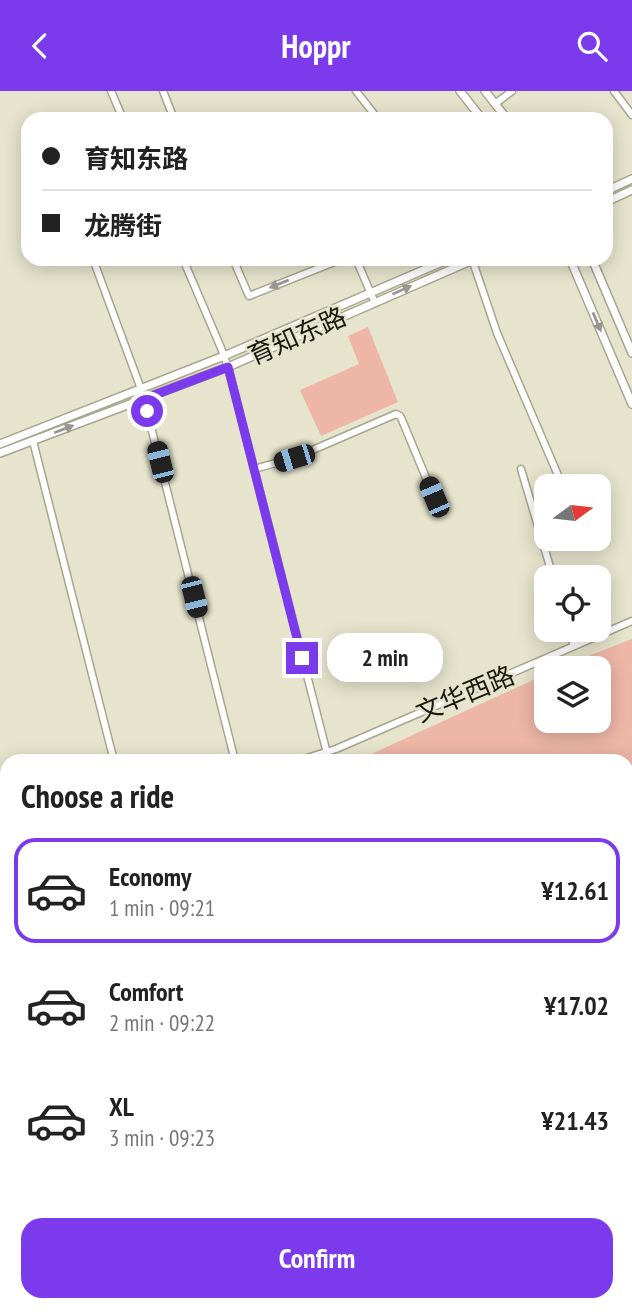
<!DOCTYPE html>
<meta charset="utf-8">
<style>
body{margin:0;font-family:"PT Sans Narrow","Noto Sans SC",sans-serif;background:#f6f6f6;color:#222;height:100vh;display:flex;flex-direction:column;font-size:26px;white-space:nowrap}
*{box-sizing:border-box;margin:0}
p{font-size:23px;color:#767676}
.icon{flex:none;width:38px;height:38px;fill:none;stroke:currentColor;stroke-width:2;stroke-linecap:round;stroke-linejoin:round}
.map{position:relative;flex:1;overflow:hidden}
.details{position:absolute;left:0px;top:663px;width:634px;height:558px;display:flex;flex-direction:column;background:#fff;border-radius:21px 21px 0 0;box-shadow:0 4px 18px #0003}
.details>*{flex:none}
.top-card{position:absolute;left:21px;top:21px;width:592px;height:154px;border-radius:21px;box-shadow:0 4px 18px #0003;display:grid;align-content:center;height:154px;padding:0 21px;background:#fff}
.needle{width:46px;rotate:75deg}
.controls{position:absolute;left:534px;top:383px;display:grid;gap:14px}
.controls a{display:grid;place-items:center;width:77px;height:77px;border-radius:14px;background:#fff;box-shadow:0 4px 18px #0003;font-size:35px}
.end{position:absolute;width:32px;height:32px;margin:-16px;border:9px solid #7c3aed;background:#fff;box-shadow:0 0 0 4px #fff}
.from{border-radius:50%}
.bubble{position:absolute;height:49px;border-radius:21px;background:#fff;box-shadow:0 4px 18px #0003;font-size:23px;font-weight:700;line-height:49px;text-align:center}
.car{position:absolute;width:21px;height:42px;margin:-21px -10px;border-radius:9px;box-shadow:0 0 5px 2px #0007;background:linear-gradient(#222 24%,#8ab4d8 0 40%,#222 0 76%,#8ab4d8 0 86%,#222 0)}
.top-card b{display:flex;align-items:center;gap:24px;height:66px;font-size:26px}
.top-card b+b{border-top:2px solid #e0e0e0}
.top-card i{width:18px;height:18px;background:#222}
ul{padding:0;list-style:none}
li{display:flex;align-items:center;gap:21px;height:105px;margin:0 14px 10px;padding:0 7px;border:4px solid transparent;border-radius:21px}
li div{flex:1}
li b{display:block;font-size:26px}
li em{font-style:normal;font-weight:700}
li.on{border-color:#7c3aed}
li>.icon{width:63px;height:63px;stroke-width:1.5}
h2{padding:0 21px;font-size:32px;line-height:84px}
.primary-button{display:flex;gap:14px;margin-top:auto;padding:14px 21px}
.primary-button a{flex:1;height:80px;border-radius:21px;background:#7c3aed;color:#fff;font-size:28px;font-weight:700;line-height:80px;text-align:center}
header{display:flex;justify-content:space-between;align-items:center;height:91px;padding:0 21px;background:#7c3aed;color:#fff;font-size:32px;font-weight:700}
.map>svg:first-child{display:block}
.green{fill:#edb6a7}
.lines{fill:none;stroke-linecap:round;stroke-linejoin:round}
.minor-casing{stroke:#a7a58e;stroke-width:9}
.major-casing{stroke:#a7a58e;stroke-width:10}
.minor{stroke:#fff;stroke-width:6}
.major{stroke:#fff;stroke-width:7}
.oneway{fill:#989893}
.route{stroke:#7c3aed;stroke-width:9}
.labels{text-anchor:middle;stroke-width:5;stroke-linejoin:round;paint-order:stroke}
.street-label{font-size:26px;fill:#1a1910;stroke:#e6e4cc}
</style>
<header><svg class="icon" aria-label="back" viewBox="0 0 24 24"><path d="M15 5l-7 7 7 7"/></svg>Hoppr<svg class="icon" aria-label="search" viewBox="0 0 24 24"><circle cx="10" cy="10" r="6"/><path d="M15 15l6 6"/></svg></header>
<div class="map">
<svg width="632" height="1221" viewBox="0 0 632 1221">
<rect width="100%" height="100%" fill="#e6e4cc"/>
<g class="green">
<polygon points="368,236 398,311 321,345 300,299 359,273 348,245"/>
<polygon points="632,548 632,941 627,943 626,670 356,670 546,583 546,630 598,630 598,578 558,577"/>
<polygon points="627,1205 632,1208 632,1221 562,1221 584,1215 626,1214"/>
</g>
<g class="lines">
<defs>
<g id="minor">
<polyline points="111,0 123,28"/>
<polyline points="163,0 174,28"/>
<polyline points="356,0 378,28"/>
<polyline points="614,0 632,24"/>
<polyline points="495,13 512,0"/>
<polyline points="93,168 141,298"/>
<polyline points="183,168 221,257 228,276 329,670"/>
<polyline points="233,168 249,205 342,168"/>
<polyline points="356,168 375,212"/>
<polyline points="472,168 497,242 563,396"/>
<polyline points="144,308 235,670"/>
<polyline points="33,350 114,670"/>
<polyline points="254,378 294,367 396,323 400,325 402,329 434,406"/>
<polyline points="521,378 553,486"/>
<polyline points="568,539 574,555"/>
<polyline points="297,670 336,658 632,530"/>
<polyline points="0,746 7,744"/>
<polyline points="0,944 7,942"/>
<polyline points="626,958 632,956"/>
<polyline points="626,965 632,963"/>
<polyline points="0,1093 7,1116"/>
<polyline points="467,1214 469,1221"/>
</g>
<g id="major">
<polyline points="460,0 482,28"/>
<polyline points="485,0 507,28"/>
<polyline points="606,100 632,88"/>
<polyline points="606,111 632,99"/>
<polyline points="570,168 632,313"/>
<polyline points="592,168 632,262"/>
<polyline points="0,353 224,265 449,168"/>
<polyline points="0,362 228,276 475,168"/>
<polyline points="0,1108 7,1135"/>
<polyline points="0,1137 7,1164"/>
<polyline points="20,1214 21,1221"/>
<polyline points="27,1214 29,1221"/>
</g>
</defs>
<use href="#minor" class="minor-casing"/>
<use href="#major" class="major-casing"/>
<use href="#minor" class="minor"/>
<use href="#major" class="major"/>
</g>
<defs><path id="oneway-solid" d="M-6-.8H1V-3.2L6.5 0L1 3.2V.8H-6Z" transform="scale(1.75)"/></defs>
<g class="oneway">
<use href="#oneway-solid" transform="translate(279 193) rotate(158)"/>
<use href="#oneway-solid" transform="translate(402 199) rotate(-24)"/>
<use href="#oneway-solid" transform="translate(597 231) rotate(67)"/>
<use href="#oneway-solid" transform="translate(64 338) rotate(-21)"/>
</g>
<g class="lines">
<polyline class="route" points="147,320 144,308 228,276 302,567"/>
</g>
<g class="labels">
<g class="street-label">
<text transform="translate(297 245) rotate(-24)" y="9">育知东路</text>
<text transform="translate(465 603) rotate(-23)" y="9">文华西路</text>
</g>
</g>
</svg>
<div class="controls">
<a><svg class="needle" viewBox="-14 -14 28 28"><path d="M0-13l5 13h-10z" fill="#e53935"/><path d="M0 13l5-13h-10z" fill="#767676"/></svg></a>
<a><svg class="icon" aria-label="locate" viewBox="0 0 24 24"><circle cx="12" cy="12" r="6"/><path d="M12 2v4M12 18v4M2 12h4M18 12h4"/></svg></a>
<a><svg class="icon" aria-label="layers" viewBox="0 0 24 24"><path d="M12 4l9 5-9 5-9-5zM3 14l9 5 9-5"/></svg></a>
</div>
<i class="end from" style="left:147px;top:320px"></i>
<i class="end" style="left:302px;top:567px"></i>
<div class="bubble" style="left:327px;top:542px;width:116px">2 min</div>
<i class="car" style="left:294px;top:367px;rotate:253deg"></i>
<i class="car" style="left:160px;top:371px;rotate:346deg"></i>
<i class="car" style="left:434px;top:406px;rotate:337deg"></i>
<i class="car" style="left:194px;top:506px;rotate:166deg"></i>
<div class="top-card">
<b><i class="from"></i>育知东路</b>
<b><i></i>龙腾街</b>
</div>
<section class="details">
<h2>Choose a ride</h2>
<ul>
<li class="on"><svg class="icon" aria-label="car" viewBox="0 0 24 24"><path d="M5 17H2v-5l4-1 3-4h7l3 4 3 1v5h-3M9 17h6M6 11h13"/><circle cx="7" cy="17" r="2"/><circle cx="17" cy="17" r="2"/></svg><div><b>Economy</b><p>1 min · 09:21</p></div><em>¥12.61</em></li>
<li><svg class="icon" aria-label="car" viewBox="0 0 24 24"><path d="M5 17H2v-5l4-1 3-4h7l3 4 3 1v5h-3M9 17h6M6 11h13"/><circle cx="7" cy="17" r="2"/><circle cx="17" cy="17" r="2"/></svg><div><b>Comfort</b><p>2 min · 09:22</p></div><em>¥17.02</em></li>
<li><svg class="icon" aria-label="car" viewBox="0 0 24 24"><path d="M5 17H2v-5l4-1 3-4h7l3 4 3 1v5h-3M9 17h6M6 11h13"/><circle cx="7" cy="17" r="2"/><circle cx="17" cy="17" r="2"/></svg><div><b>XL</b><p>3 min · 09:23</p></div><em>¥21.43</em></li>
</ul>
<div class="primary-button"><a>Confirm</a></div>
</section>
</div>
